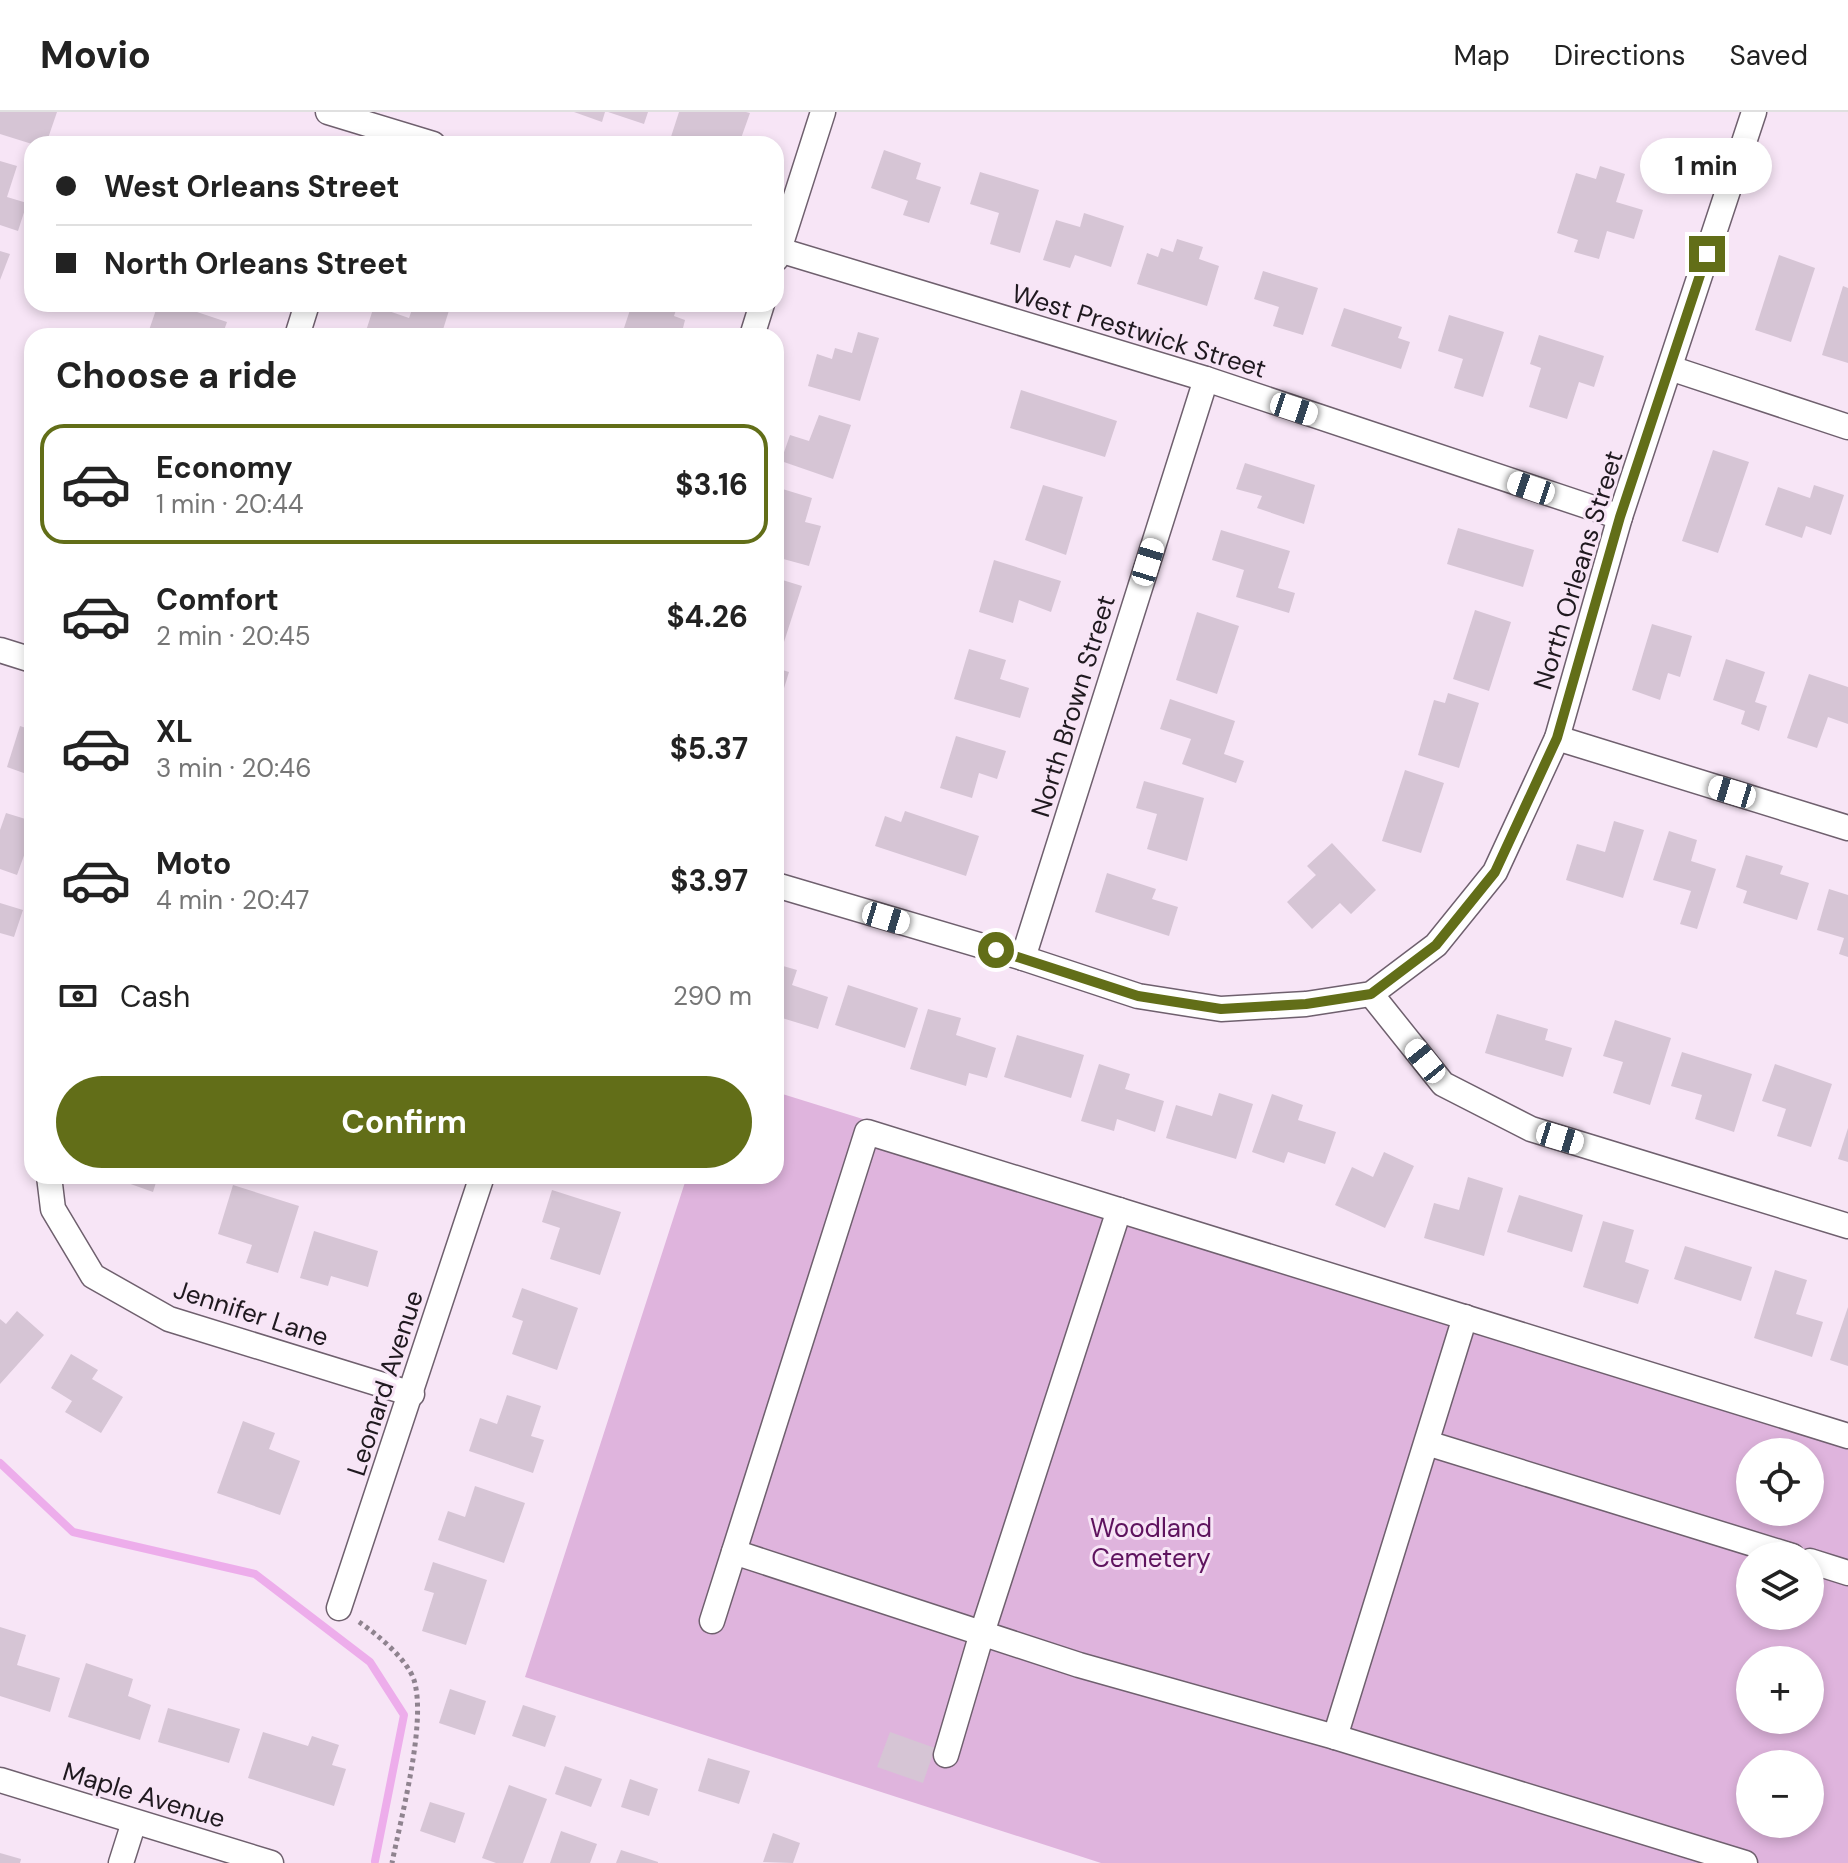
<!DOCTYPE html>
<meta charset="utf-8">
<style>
body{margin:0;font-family:"DM Sans",sans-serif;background:#f6f6f6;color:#222;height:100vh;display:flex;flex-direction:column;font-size:30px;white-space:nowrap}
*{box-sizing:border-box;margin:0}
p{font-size:26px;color:#767676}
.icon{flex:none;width:44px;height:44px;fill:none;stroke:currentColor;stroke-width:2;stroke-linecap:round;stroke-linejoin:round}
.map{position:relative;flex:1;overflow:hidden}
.panel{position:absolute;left:24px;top:216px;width:760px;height:856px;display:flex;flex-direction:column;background:#fff;border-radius:24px;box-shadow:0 4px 12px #0003}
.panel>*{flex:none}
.top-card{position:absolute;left:24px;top:24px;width:760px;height:176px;border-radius:24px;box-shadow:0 4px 12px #0003;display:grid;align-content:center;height:176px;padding:0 32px;background:#fff}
.buttons{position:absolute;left:1736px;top:1326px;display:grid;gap:16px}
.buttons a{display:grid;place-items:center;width:88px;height:88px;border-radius:50%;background:#fff;box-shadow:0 4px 12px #0003;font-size:40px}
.end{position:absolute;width:36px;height:36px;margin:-18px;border:10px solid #626e18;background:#fff;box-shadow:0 0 0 4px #fff}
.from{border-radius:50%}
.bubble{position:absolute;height:56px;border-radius:28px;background:#fff;box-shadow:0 4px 12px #0003;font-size:26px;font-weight:700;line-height:56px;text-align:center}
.car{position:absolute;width:24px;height:48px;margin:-24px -12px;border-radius:10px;box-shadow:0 0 6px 2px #0007;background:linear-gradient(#fff 24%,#345 0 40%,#fff 0 76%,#345 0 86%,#fff 0)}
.top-card b{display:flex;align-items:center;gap:28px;height:76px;font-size:30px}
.top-card b+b{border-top:2px solid #e0e0e0}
.top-card i{width:20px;height:20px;background:#222}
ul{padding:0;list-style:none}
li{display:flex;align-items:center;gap:24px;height:120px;margin:0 16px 12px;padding:0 16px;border:4px solid transparent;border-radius:24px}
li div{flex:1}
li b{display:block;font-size:30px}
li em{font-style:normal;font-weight:700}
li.selected{border-color:#626e18}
li>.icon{width:72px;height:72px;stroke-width:1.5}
h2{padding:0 32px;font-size:36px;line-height:96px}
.pay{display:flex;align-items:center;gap:20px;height:88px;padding:0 32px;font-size:30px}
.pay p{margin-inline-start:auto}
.action{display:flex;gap:16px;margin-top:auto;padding:16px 32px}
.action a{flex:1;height:92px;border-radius:48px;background:#626e18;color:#fff;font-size:32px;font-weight:700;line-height:92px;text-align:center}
header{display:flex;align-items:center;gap:48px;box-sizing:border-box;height:112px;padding:0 40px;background:#fff;border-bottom:2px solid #e0e0e0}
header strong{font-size:38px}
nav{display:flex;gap:44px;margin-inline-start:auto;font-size:28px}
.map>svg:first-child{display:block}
.green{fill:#dfb4dd;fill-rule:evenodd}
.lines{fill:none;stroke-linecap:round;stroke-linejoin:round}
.stream{stroke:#edadeb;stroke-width:8}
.building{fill:#d6c5d5}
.minor-casing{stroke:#6f606e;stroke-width:27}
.path{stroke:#8f838f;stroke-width:5;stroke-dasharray:4 4;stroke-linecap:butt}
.minor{stroke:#fff;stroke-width:24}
.route{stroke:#626e18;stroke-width:10}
.labels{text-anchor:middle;stroke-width:6;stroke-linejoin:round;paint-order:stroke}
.street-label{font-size:26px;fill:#1f191f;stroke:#f7e5f6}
.park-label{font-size:26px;fill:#5e135e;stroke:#f7e5f6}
</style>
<header>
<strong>Movio</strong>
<nav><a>Map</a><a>Directions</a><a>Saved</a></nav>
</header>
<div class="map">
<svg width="1848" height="1751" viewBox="0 0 1848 1751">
<rect width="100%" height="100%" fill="#f7e5f6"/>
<path class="green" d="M 776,980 L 1848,1313 L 1848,1751 L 1101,1751 L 525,1565 L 687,1064 L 776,1064 ZM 1750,1340 L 1810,1340 L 1810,1400 L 1750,1400 ZM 1750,1444 L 1810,1444 L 1810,1504 L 1750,1504 ZM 1750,1548 L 1810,1548 L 1810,1608 L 1750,1608 ZM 1750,1652 L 1810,1652 L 1810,1712 L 1750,1712 Z"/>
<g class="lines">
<polyline class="stream" points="0,1351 73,1420 255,1462 370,1550 404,1603 375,1749"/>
</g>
<g class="building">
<polygon points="0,0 57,0 46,32 32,32 0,22"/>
<polygon points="574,0 605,0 602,10"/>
<polygon points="608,0 648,0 644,12"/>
<polygon points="679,0 746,0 750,1 739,32 724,32 701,25 699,32 674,32 669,31"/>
<polygon points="884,38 921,51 916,67 941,75 929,111 903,103 908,89 871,76"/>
<polygon points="0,49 17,54 7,85 27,91 18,119 0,113"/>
<polygon points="1600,54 1625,62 1616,90 1643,98 1634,127 1607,119 1599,147 1574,140 1578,128 1557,121 1576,61 1596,67"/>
<polygon points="980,60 1039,78 1020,141 990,132 999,101 970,92"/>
<polygon points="1084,101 1124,114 1111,155 1075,143 1070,156 1043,148 1056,108 1080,115"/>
<polygon points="1177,127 1203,135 1199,147 1219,154 1207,194 1137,172 1147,141 1158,145 1161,136 1173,140"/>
<polygon points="0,139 10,142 0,168"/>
<polygon points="1779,143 1815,156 1791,230 1755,218"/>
<polygon points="1263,159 1318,176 1303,223 1273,214 1279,195 1254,187"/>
<polygon points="1843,174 1848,176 1848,251 1822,243"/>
<polygon points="158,192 173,192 227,210 222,224 147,224"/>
<polygon points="414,192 451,192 441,224 365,222 374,194 409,206"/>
<polygon points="632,192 678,192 674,204 685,208 681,224 638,224 623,219"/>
<polygon points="1344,196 1402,215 1398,226 1410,230 1401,257 1331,234"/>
<polygon points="1449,203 1504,220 1483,285 1454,276 1463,247 1438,239"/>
<polygon points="858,220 879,226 860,289 808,274 817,242 832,247 835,236 852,241"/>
<polygon points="1539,223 1604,244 1594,275 1579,270 1567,307 1529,295 1541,256 1530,252"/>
<polygon points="1021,278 1117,309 1105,345 1010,316"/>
<polygon points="819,303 851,313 833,367 781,349 790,323 809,329"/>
<polygon points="1713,338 1749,350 1718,441 1682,429"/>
<polygon points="1245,351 1315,373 1304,412 1257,396 1262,384 1236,377"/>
<polygon points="1043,373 1083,385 1066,443 1025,428"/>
<polygon points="1814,373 1844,383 1831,423 1806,414 1802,426 1765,413 1778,375 1810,386"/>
<polygon points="776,375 812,386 805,410 821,414 809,454 776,445 776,416 779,405 776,404"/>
<polygon points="1458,416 1534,438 1523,475 1447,452"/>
<polygon points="1221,418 1290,439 1278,476 1295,481 1289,501 1236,485 1244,458 1212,448"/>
<polygon points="994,448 1061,469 1051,500 1019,488 1013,511 979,500"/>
<polygon points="776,466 802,474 784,530 776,527"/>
<polygon points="1475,498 1511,510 1489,579 1453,567"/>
<polygon points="1197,500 1239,514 1217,582 1176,568"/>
<polygon points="1652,512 1692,524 1680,565 1668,561 1660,588 1632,578"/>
<polygon points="969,537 1006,548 1000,567 1029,576 1020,606 954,587"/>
<polygon points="1726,547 1765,560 1755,590 1767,594 1759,619 1741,612 1745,599 1713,588"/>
<polygon points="776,556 789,560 777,599 776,599"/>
<polygon points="1809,562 1848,575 1848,612 1828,605 1817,636 1787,626"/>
<polygon points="1448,581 1479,591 1459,656 1418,643 1434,588 1445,591"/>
<polygon points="1170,587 1235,609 1224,642 1244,649 1236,671 1182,652 1191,627 1160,617"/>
<polygon points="20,614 32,618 32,664 7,655"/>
<polygon points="956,624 1006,639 997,667 979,661 972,686 940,676"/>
<polygon points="1405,658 1444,671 1421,741 1382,729"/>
<polygon points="1144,669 1204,686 1187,749 1147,737 1157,702 1136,696"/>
<polygon points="905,699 979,724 966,764 875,734 885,704 901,710"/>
<polygon points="6,701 32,709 32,740 26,738 17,763 0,757 0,718"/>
<polygon points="1614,709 1644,718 1623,786 1566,768 1577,732 1605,740"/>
<polygon points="1669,719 1697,728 1691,749 1716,757 1697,817 1680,812 1691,779 1653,768"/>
<polygon points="1332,731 1376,778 1351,802 1340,791 1312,817 1287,790 1316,763 1307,754"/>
<polygon points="1746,743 1783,754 1780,762 1809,771 1797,808 1743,791 1747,779 1736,775"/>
<polygon points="1107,761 1156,777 1152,787 1178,795 1169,824 1095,800"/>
<polygon points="1829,777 1848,783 1848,845 1839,842 1844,826 1817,818"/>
<polygon points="0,791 23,798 14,825 0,821"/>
<polygon points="776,852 797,858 792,873 828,885 818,917 782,906 776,924"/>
<polygon points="848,873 918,896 905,936 835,913"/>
<polygon points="928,897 961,906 956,923 996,936 987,966 969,961 966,974 910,957"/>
<polygon points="1497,902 1548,917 1545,928 1572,936 1563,965 1485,941"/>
<polygon points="1615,908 1671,926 1650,993 1613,981 1623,950 1603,944"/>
<polygon points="1017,923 1084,943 1071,986 1004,965"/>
<polygon points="1682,940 1752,962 1734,1020 1695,1007 1702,983 1671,974"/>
<polygon points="1099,952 1130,962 1125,977 1164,989 1155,1020 1117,1007 1114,1019 1081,1009"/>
<polygon points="1775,952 1832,972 1811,1035 1777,1024 1786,997 1762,989"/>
<polygon points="1219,981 1253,992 1236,1047 1166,1026 1176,993 1212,1004"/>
<polygon points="1272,982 1303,993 1298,1008 1336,1020 1325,1052 1288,1040 1284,1051 1252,1040"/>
<polygon points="1848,1016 1848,1050 1838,1047"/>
<polygon points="1384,1040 1414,1054 1385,1116 1335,1093 1352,1055 1373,1065"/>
<polygon points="127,1064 158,1064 153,1080 125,1070"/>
<polygon points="1468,1065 1503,1076 1484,1144 1424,1126 1434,1091 1459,1098"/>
<polygon points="233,1073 299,1094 278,1161 246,1151 252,1133 218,1122"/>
<polygon points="552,1078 621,1100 600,1163 550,1147 560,1116 542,1110"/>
<polygon points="1519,1083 1583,1103 1572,1140 1507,1120"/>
<polygon points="1603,1109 1634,1118 1625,1150 1649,1158 1638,1192 1583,1175"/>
<polygon points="314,1119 378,1139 368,1175 331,1164 328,1174 300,1166"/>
<polygon points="1685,1134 1752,1155 1741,1189 1674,1167"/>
<polygon points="1775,1158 1807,1168 1796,1202 1823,1210 1812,1245 1754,1226"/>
<polygon points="522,1176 578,1196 557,1258 512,1242 523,1209 512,1205"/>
<polygon points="1848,1195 1848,1254 1830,1248"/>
<polygon points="17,1199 44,1223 0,1272 0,1207 6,1212"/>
<polygon points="71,1242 98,1258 92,1267 123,1285 101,1321 65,1300 72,1289 51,1276"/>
<polygon points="507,1283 541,1294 531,1324 544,1328 533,1361 469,1339 480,1306 497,1312"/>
<polygon points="243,1309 275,1321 269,1337 300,1349 280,1403 217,1381"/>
<polygon points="475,1374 525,1391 504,1451 438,1428 448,1399 465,1405"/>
<polygon points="433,1450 487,1468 466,1533 422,1519 434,1481 424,1478"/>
<polygon points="0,1515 26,1523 17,1553 60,1566 50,1600 0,1584"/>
<polygon points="86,1551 133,1567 128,1584 151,1593 140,1628 68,1605"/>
<polygon points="450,1577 486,1589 475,1623 439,1611"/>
<polygon points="523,1593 556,1604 545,1635 512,1624"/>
<polygon points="168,1596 240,1617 229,1651 158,1630"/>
<polygon points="263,1620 308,1634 312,1624 339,1633 332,1653 346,1657 334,1694 248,1666"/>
<polygon points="890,1620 935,1636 923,1671 877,1655"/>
<polygon points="708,1646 750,1659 739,1692 698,1679"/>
<polygon points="565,1654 602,1667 591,1695 555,1682"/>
<polygon points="630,1667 658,1677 649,1704 621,1695"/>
<polygon points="509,1673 547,1687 523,1751 496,1751 482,1746"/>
<polygon points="430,1690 465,1701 455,1731 420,1719"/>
<polygon points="561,1719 597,1732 590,1751 550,1751"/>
<polygon points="773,1721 800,1731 793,1751 763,1750"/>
<polygon points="621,1738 658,1750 658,1751 616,1751"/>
<polygon points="0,1741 21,1747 20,1751 0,1751"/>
</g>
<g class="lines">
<defs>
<g id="minor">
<polyline points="328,0 433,32"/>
<polyline points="776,137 1206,267 1620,405"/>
<polyline points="776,147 823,0"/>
<polyline points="297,224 307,192"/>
<polyline points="752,224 762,192"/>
<polyline points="1670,256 1848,315"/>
<polyline points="0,538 32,548"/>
<polyline points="1557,626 1848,716"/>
<polyline points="776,773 1023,846 1138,884 1221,897 1306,892 1371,882 1436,833 1495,760 1557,626 1620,405 1754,0"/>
<polyline points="1023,846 1206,267"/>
<polyline points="1371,882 1443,972 1531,1017 1848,1114"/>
<polyline points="49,1064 53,1097 93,1164 169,1207 412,1282"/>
<polyline points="1427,1331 1792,1444"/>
<polyline points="734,1440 1079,1553 1335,1625 1745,1751"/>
<polyline points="1810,1449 1848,1461"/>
<polyline points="339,1496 482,1064"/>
<polyline points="712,1509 867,1020 1848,1324"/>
<polyline points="1335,1625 1465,1205"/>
<polyline points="946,1643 982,1521 1119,1098"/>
<polyline points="0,1668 271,1751"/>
<polyline points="121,1751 134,1710"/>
</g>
</defs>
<use href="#minor" class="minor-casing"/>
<path class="path" d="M 359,1510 C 377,1522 407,1547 414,1568 C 427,1610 401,1705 392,1751"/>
<use href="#minor" class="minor"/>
</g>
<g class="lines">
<polyline class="route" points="996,838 1138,884 1221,897 1306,892 1371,882 1436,833 1495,760 1557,626 1620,405 1707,142"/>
</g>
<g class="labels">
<g class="street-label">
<text transform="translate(1139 219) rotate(17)" y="9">West Prestwick Street</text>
<text transform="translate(1578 458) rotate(-73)" y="9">North Orleans Street</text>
<text transform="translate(1073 594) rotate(-73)" y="9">North Brown Street</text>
<text transform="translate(251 1201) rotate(18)" y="9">Jennifer Lane</text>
<text transform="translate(385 1271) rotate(-72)" y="9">Leonard Avenue</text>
<text transform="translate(144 1683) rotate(17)" y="9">Maple Avenue</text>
</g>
<g class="park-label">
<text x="1151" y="1425">Woodland<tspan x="1151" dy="30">Cemetery</tspan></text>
</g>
</g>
</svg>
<div class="buttons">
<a><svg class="icon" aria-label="locate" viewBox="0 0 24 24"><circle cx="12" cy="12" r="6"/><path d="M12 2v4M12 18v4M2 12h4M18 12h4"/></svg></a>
<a><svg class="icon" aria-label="layers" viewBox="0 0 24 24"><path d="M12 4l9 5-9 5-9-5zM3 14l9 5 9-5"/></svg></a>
<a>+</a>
<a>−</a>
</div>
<i class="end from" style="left:996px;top:838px"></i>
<i class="end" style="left:1707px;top:142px"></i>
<div class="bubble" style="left:1640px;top:26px;width:132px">1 min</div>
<i class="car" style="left:1294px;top:297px;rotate:108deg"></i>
<i class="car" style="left:1531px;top:376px;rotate:289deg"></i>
<i class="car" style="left:1148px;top:450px;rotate:17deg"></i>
<i class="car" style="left:1732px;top:680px;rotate:287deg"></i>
<i class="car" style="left:886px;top:806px;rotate:107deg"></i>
<i class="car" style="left:1425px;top:949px;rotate:321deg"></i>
<i class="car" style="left:1560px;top:1026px;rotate:107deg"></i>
<div class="top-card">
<b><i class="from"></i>West Orleans Street</b>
<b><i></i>North Orleans Street</b>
</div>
<section class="panel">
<h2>Choose a ride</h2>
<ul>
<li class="selected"><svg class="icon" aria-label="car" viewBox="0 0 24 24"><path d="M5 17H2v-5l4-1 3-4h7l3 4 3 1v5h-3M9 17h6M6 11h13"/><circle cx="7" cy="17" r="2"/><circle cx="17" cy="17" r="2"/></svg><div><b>Economy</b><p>1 min · 20:44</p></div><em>$3.16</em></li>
<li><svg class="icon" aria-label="car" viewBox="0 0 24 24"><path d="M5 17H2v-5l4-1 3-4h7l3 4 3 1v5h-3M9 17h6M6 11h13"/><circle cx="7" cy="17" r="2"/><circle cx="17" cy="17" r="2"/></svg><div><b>Comfort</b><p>2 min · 20:45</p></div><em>$4.26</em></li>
<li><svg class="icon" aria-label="car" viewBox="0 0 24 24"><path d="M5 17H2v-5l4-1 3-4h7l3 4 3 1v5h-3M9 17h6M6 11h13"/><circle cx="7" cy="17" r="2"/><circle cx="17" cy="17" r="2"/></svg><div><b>XL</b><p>3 min · 20:46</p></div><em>$5.37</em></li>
<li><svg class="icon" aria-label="car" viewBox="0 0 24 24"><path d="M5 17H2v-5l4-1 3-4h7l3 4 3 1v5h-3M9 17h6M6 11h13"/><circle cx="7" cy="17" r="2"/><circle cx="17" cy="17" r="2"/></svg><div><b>Moto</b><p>4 min · 20:47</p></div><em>$3.97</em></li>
</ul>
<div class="pay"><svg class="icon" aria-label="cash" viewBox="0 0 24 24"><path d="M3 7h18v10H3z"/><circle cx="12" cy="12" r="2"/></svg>Cash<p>290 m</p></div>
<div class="action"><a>Confirm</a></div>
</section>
</div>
